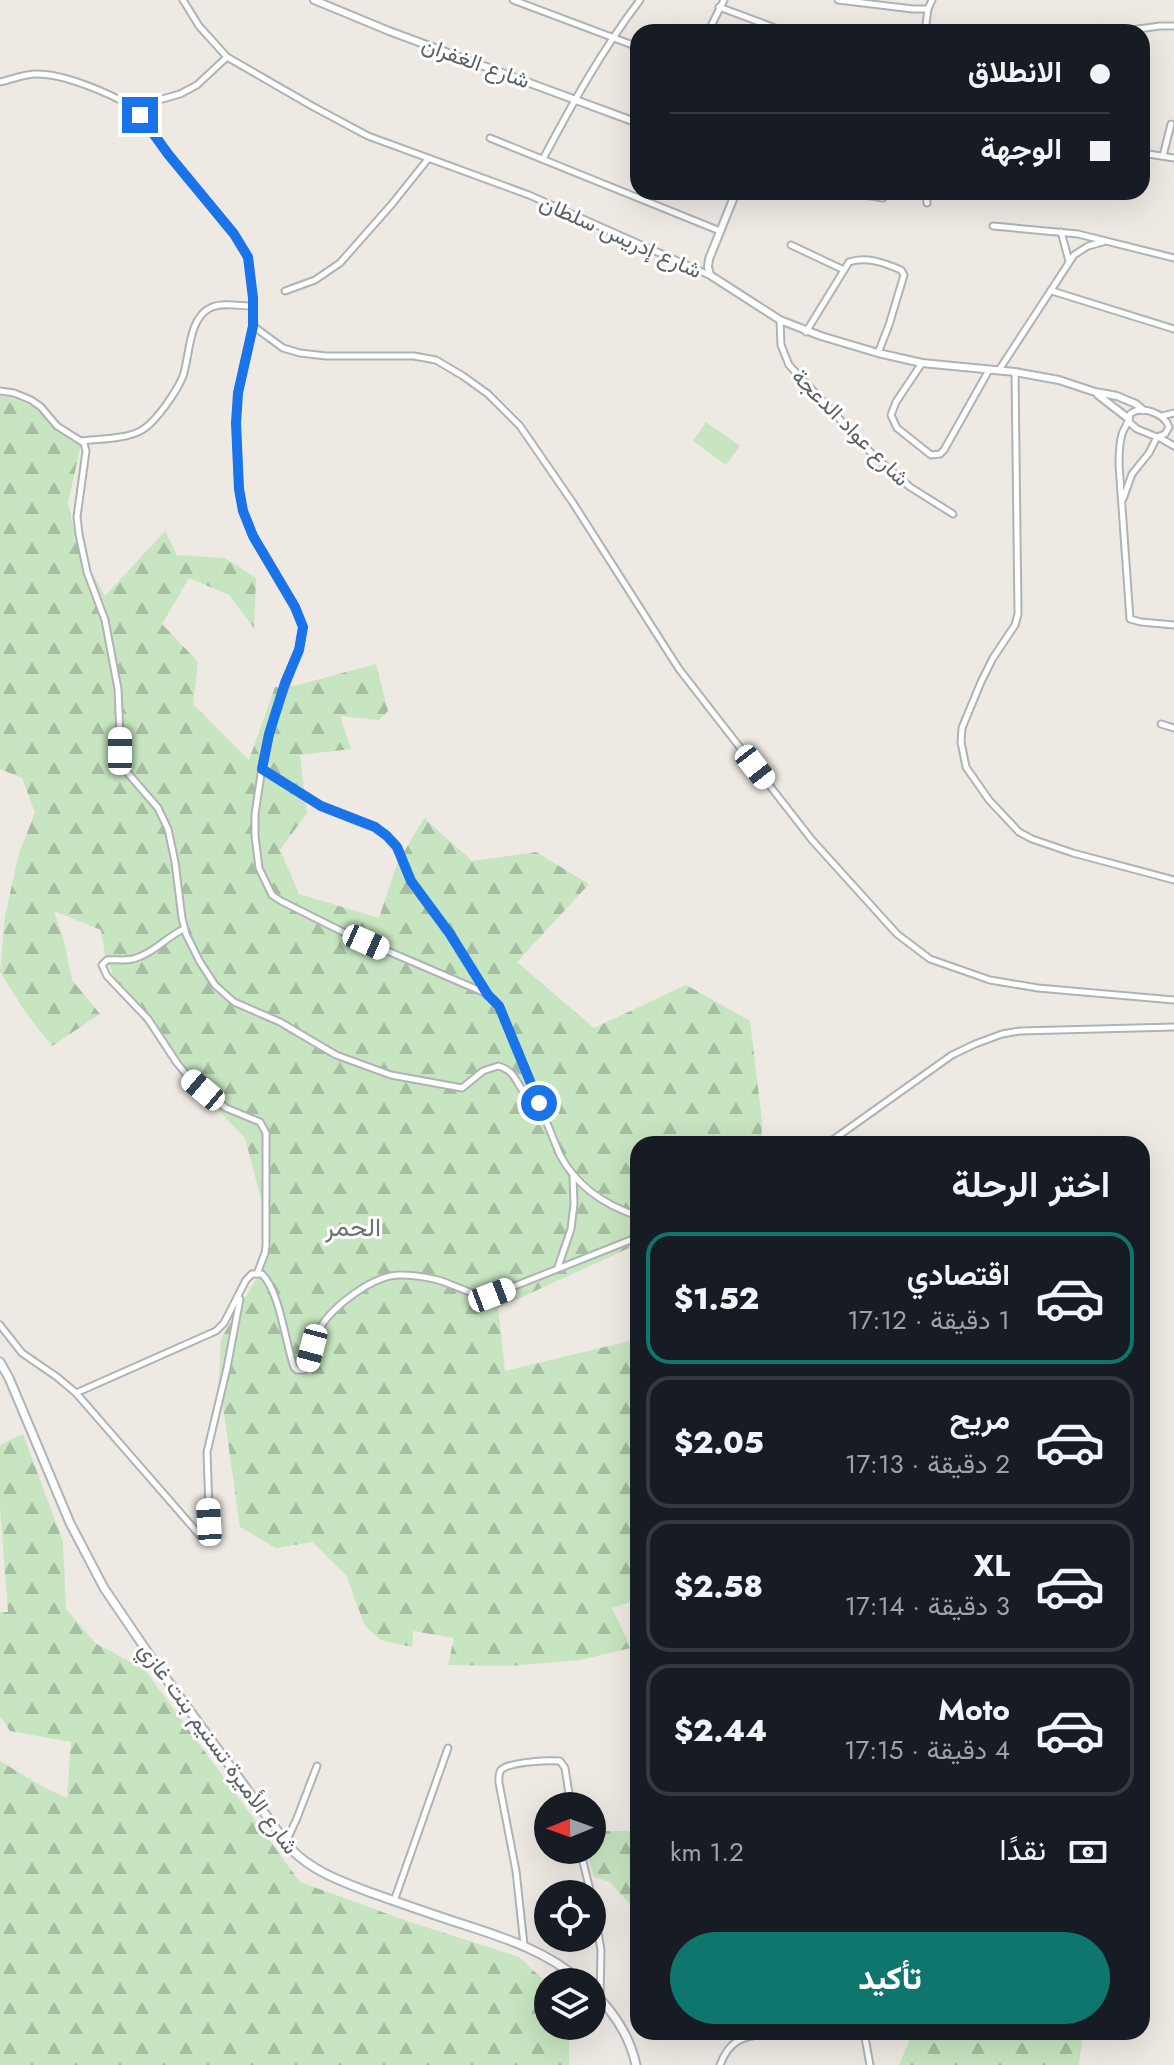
<!DOCTYPE html>
<html lang="ar">
<meta charset="utf-8">
<style>
body{margin:0;font-family:Jost,Vazirmatn,sans-serif;background:#242831;color:#f1f3f6;direction:rtl;height:100vh;display:flex;flex-direction:column;font-size:30px;white-space:nowrap}
*{box-sizing:border-box;margin:0}
p{font-size:26px;color:#9ea1a6}
.icon{flex:none;width:44px;height:44px;fill:none;stroke:currentColor;stroke-width:2;stroke-linecap:round;stroke-linejoin:round}
.map{position:relative;flex:1;overflow:hidden;direction:ltr}
.panel{position:absolute;left:630px;top:1136px;width:520px;height:904px;display:flex;flex-direction:column;background:#171b24;border-radius:24px;box-shadow:0 8px 32px #0002;direction:rtl}
.panel>*{flex:none}
.hud{position:absolute;left:630px;top:24px;width:520px;height:176px;border-radius:24px;box-shadow:0 8px 32px #0002;direction:rtl;display:grid;align-content:center;height:176px;padding:0 40px;background:#171b24}
.needle{width:52px;rotate:269deg}
.buttons{position:absolute;left:534px;top:1792px;display:grid;gap:16px}
.buttons a{display:grid;place-items:center;width:72px;height:72px;border-radius:50%;background:#171b24;box-shadow:0 8px 32px #0002;font-size:40px}
.end{position:absolute;width:36px;height:36px;margin:-18px;border:10px solid #1a73e8;background:#fff;box-shadow:0 0 0 4px #fff}
.from{border-radius:50%}
.car{position:absolute;width:24px;height:48px;margin:-24px -12px;border-radius:10px;box-shadow:0 0 6px 2px #0007;background:linear-gradient(#fff 24%,#345 0 40%,#fff 0 76%,#345 0 86%,#fff 0)}
.hud b{display:flex;align-items:center;gap:28px;height:76px;font-size:30px}
.hud b+b{border-top:2px solid #363941}
.hud i{width:20px;height:20px;background:#f1f3f6}
ul{padding:0;list-style:none}
li{display:flex;align-items:center;gap:24px;height:132px;margin:0 16px 12px;padding:0 24px;border:4px solid #363941;border-radius:24px}
li div{flex:1}
li b{display:block;font-size:30px}
li em{font-style:normal;font-weight:800}
li.selected{border-color:#0f766e}
li>.icon{width:72px;height:72px;stroke-width:1.5}
h2{padding:0 40px;font-size:36px;line-height:96px}
.pay{display:flex;align-items:center;gap:20px;height:88px;padding:0 40px;font-size:30px}
.pay p{margin-inline-start:auto}
.action{display:flex;gap:16px;margin-top:auto;padding:16px 40px}
.action a{flex:1;height:92px;border-radius:48px;background:#0f766e;color:#fff;font-size:32px;font-weight:800;line-height:92px;text-align:center}
.map>svg:first-child{display:block}
.green{fill:#c7e5c0}
.forest{fill:url(#forest-firs)}
.lines{fill:none;stroke-linecap:round;stroke-linejoin:round}
.minor-casing{stroke:#afb3b6;stroke-width:9}
.tertiary-casing{stroke:#afb3b6;stroke-width:10}
.secondary-casing{stroke:#b0b5b8;stroke-width:11}
.minor{stroke:#fff;stroke-width:5}
.tertiary{stroke:#fff;stroke-width:6}
.secondary{stroke:#fff;stroke-width:7}
.route{stroke:#1a73e8;stroke-width:10}
.labels{text-anchor:middle;stroke-width:6;stroke-linejoin:round;paint-order:stroke}
.street-label{font-size:22px;fill:#5b6164;stroke:#fff}
.quarter-label{font-size:26px;fill:#6c7376;stroke:#fff}
</style>
<div class="map">
<svg width="1174" height="2065" viewBox="0 0 1174 2065">
<defs>
<pattern id="forest-firs" width="22" height="20" patternUnits="userSpaceOnUse" patternTransform="scale(2)"><rect width="22" height="20" fill="#c7e5c0"/><path d="M5 1l3.5 6h-7zM16 11l3.5 6h-7z" fill="#a5bda0"/></pattern>
</defs>
<rect width="100%" height="100%" fill="#eee9e3"/>
<polygon class="green" points="706,422 740,446 726,465 693,441"/>
<g class="forest">
<polygon points="0,396 9,397 37,408 55,428 81,444 68,503 78,550 105,596 165,531 177,555 225,558 256,578 254,628 229,595 189,578 162,624 198,662 193,704 249,760 275,687 294,686 376,664 388,711 379,720 340,716 351,749 300,755 307,813 280,850 299,894 379,918 397,864 424,818 472,861 536,852 589,884 517,962 594,1028 686,985 750,1021 762,1122 761,1144 638,1144 638,1244 498,1308 505,1371 638,1339 638,1599 612,1608 631,1648 580,1660 508,1666 448,1665 454,1638 413,1631 412,1647 381,1640 365,1626 346,1575 312,1542 276,1548 240,1527 219,1378 221,1339 264,1266 262,1203 245,1138 211,1103 121,994 105,955 101,930 54,911 64,941 72,980 100,1014 52,1046 26,1013 0,972 5,916 19,853 35,813 22,778 0,769"/>
<polygon points="23,1434 63,1542 66,1609 95,1643 145,1670 300,1882 407,1921 519,1957 548,1984 548,2026 569,2026 569,2065 0,2065 0,1761 43,1787 67,1798 71,1742 10,1731 0,1716 0,1612 8,1612 0,1507 0,1445"/>
<polygon points="605,1831 638,1831 638,1913 610,1882 594,1877 586,1850 592,1850 592,1835"/>
<polygon points="913,2032 1083,2032 1079,2065 899,2065"/>
</g>
<g class="lines">
<defs>
<g id="minor">
<polyline points="183,0 199,26 227,57 312,106 368,136 529,195 709,275"/>
<polyline points="513,0 638,47"/>
<polyline points="838,0 913,9 928,9"/>
<polyline points="719,7 786,32"/>
<polyline points="1131,30 1160,26 1174,26"/>
<polyline points="708,32 724,0"/>
<polyline points="925,32 928,9 932,0"/>
<path d="M 0,82 C 12,79 25,74 37,74 C 65,74 109,93 133,107 L 140,115 L 168,154 L 234,234 L 248,257 L 253,298 L 253,326 L 238,393 L 236,423 L 239,489 L 243,511 L 253,536 L 295,607 L 303,627 L 299,650 L 275,713 L 263,761 L 255,814 L 255,836 L 259,868 L 272,895 L 281,901 L 341,931 L 483,992 L 494,1000 L 499,1006 L 560,1155 C 577,1187 604,1205 638,1216"/>
<polyline points="134,107 180,94 197,85 227,57"/>
<polyline points="490,138 720,231"/>
<polyline points="1142,153 1174,158"/>
<polyline points="1163,156 1171,124"/>
<path d="M 543,159 C 572,104 602,50 640,0"/>
<polyline points="847,192 883,198"/>
<polyline points="926,192 927,203"/>
<polyline points="993,226 1078,234 1174,258"/>
<polyline points="1061,232 1069,261"/>
<polyline points="791,245 844,270"/>
<polyline points="285,291 315,280 340,263 392,204 428,159"/>
<polyline points="1052,291 1174,329"/>
<polyline points="780,320 781,345 789,365 875,457 910,487 953,514"/>
<polyline points="253,326 283,348 300,353 326,356 414,356 436,360 463,376 488,394 520,426 573,503 679,669 812,840 897,934 930,959 990,980 1038,988 1174,1000"/>
<path d="M 806,332 L 849,262 C 866,256 885,263 901,270 L 904,275 L 889,325 L 878,353"/>
<polyline points="922,363 896,402 891,415 897,428 931,455 940,454 944,450 989,370"/>
<polyline points="999,370 1074,255 1088,246 1103,242"/>
<polyline points="1015,372 1018,614 1015,625 993,658 981,682 962,728 961,742 966,767 989,800 1019,832 1032,839 1073,853 1174,880"/>
<path d="M 0,391 L 14,393 L 31,400 L 41,407 L 57,426 L 84,443 L 86,451 L 77,517 L 79,534 L 87,572 L 105,620 L 118,689 L 121,758 L 126,771 L 158,808 L 168,829 L 175,862 L 182,918 L 186,934 L 200,962 L 215,985 L 234,1002 L 280,1022 L 336,1055 L 391,1075 L 462,1088 L 483,1071 L 498,1066 C 521,1072 514,1091 537,1103"/>
<polyline points="1162,416 1174,413"/>
<path d="M 1129,422 L 1137,429 L 1157,437 L 1165,434 L 1169,427 C 1164,413 1142,405 1130,414 C 1129,423 1125,426 1122,434 C 1119,444 1119,455 1119,465 L 1130,619 L 1141,622 L 1174,625"/>
<polyline points="1160,438 1174,446"/>
<path d="M 81,441 C 98,439 128,439 142,430 C 156,422 177,391 183,376 C 190,356 188,319 210,308 C 221,302 240,306 253,306"/>
<polyline points="1123,499 1132,474 1149,453 1157,437"/>
<polyline points="1161,724 1174,728"/>
<polyline points="262,769 321,806 375,827 387,836 397,847 411,881 450,934 487,994"/>
<path d="M 184,929 C 166,937 153,954 133,959 C 124,961 115,959 107,960 L 102,965 L 107,976 L 148,1019 L 177,1063 L 191,1080 L 226,1108 L 260,1122 L 266,1133 L 266,1246 L 265,1253 L 257,1274"/>
<polyline points="827,1144 952,1055 975,1044 1002,1034 1020,1031 1174,1027"/>
<polyline points="558,1267 571,1229 574,1204 573,1177"/>
<polyline points="0,1325 22,1353 57,1377 76,1393 204,1540 210,1539 207,1452 227,1368 240,1299"/>
<path d="M 76,1393 L 216,1331 L 224,1323 L 246,1280 L 252,1274 L 262,1274 C 280,1292 285,1342 294,1367 L 297,1370 L 304,1370 C 311,1358 312,1342 319,1329 C 333,1306 373,1275 400,1275 C 413,1275 426,1277 438,1280 C 456,1285 473,1297 492,1295 L 638,1237"/>
<polyline points="286,1842 297,1818 317,1766"/>
<polyline points="580,1850 591,1894"/>
<polyline points="592,1897 601,1950 600,1998"/>
<polyline points="394,1901 448,1748"/>
<path d="M 524,1945 L 516,1871 L 499,1783 C 499,1779 498,1774 501,1770 C 508,1762 549,1760 560,1761 L 565,1768 L 571,1806"/>
<polyline points="864,2032 870,2065"/>
<path d="M 720,2065 C 731,2036 746,2037 773,2032"/>
</g>
<g id="tertiary">
<polyline points="314,0 389,31 638,123"/>
<polyline points="736,192 709,259 708,267 710,275 780,320 821,336 878,353 922,363 1015,372 1059,380 1095,392 1117,396 1136,404 1143,410"/>
<polyline points="1098,395 1129,419"/>
</g>
<g id="secondary">
<path d="M 0,1362 L 9,1378 L 70,1523 L 104,1588 L 157,1666 L 290,1848 C 312,1871 340,1881 369,1892 C 400,1903 431,1914 462,1924 C 505,1938 547,1951 582,1982"/>
<path d="M 592,1991 C 613,2011 630,2037 636,2065"/>
</g>
</defs>
<use href="#minor" class="minor-casing"/>
<use href="#tertiary" class="tertiary-casing"/>
<use href="#secondary" class="secondary-casing"/>
<use href="#minor" class="minor"/>
<use href="#tertiary" class="tertiary"/>
<use href="#secondary" class="secondary"/>
</g>
<g class="lines">
<polyline class="route" points="140,115 168,154 234,234 248,257 253,298 253,326 238,393 236,423 239,489 243,511 253,536 295,607 303,627 299,650 285,683 269,734 262,769 321,806 375,827 387,836 397,847 411,881 450,934 488,995 499,1006 539,1103"/>
</g>
<g class="labels">
<g class="street-label">
<text transform="translate(476 62) rotate(20)" y="8">شارع الغفران</text>
<text transform="translate(621 236) rotate(24)" y="8">شارع إدريس سلطان</text>
<text transform="translate(851 427) rotate(45)" y="8">شارع عواد الدعجة</text>
<text transform="translate(219 1748) rotate(54)" y="8">شارع الأميرة تسنيم بنت غازي</text>
</g>
<g class="quarter-label">
<text x="353" y="1236">الحمر</text>
</g>
</g>
</svg>
<div class="buttons">
<a><svg class="needle" viewBox="-14 -14 28 28"><path d="M0-13l5 13h-10z" fill="#e53935"/><path d="M0 13l5-13h-10z" fill="#9ea1a6"/></svg></a>
<a><svg class="icon" aria-label="locate" viewBox="0 0 24 24"><circle cx="12" cy="12" r="6"/><path d="M12 2v4M12 18v4M2 12h4M18 12h4"/></svg></a>
<a><svg class="icon" aria-label="layers" viewBox="0 0 24 24"><path d="M12 4l9 5-9 5-9-5zM3 14l9 5 9-5"/></svg></a>
</div>
<i class="end from" style="left:539px;top:1103px"></i>
<i class="end" style="left:140px;top:115px"></i>
<i class="car" style="left:120px;top:751px;rotate:0deg"></i>
<i class="car" style="left:755px;top:767px;rotate:142deg"></i>
<i class="car" style="left:366px;top:942px;rotate:114deg"></i>
<i class="car" style="left:203px;top:1090px;rotate:310deg"></i>
<i class="car" style="left:492px;top:1295px;rotate:69deg"></i>
<i class="car" style="left:312px;top:1348px;rotate:195deg"></i>
<i class="car" style="left:209px;top:1522px;rotate:357deg"></i>
<div class="hud">
<b><i class="from"></i>الانطلاق</b>
<b><i></i>الوجهة</b>
</div>
<section class="panel">
<h2>اختر الرحلة</h2>
<ul>
<li class="selected"><svg class="icon" aria-label="car" viewBox="0 0 24 24"><path d="M5 17H2v-5l4-1 3-4h7l3 4 3 1v5h-3M9 17h6M6 11h13"/><circle cx="7" cy="17" r="2"/><circle cx="17" cy="17" r="2"/></svg><div><b>اقتصادي</b><p>1 دقيقة · 17:12</p></div><em>$1.52</em></li>
<li><svg class="icon" aria-label="car" viewBox="0 0 24 24"><path d="M5 17H2v-5l4-1 3-4h7l3 4 3 1v5h-3M9 17h6M6 11h13"/><circle cx="7" cy="17" r="2"/><circle cx="17" cy="17" r="2"/></svg><div><b>مريح</b><p>2 دقيقة · 17:13</p></div><em>$2.05</em></li>
<li><svg class="icon" aria-label="car" viewBox="0 0 24 24"><path d="M5 17H2v-5l4-1 3-4h7l3 4 3 1v5h-3M9 17h6M6 11h13"/><circle cx="7" cy="17" r="2"/><circle cx="17" cy="17" r="2"/></svg><div><b>XL</b><p>3 دقيقة · 17:14</p></div><em>$2.58</em></li>
<li><svg class="icon" aria-label="car" viewBox="0 0 24 24"><path d="M5 17H2v-5l4-1 3-4h7l3 4 3 1v5h-3M9 17h6M6 11h13"/><circle cx="7" cy="17" r="2"/><circle cx="17" cy="17" r="2"/></svg><div><b>Moto</b><p>4 دقيقة · 17:15</p></div><em>$2.44</em></li>
</ul>
<div class="pay"><svg class="icon" aria-label="cash" viewBox="0 0 24 24"><path d="M3 7h18v10H3z"/><circle cx="12" cy="12" r="2"/></svg>نقدًا<p>1.2 km</p></div>
<div class="action"><a>تأكيد</a></div>
</section>
</div>
